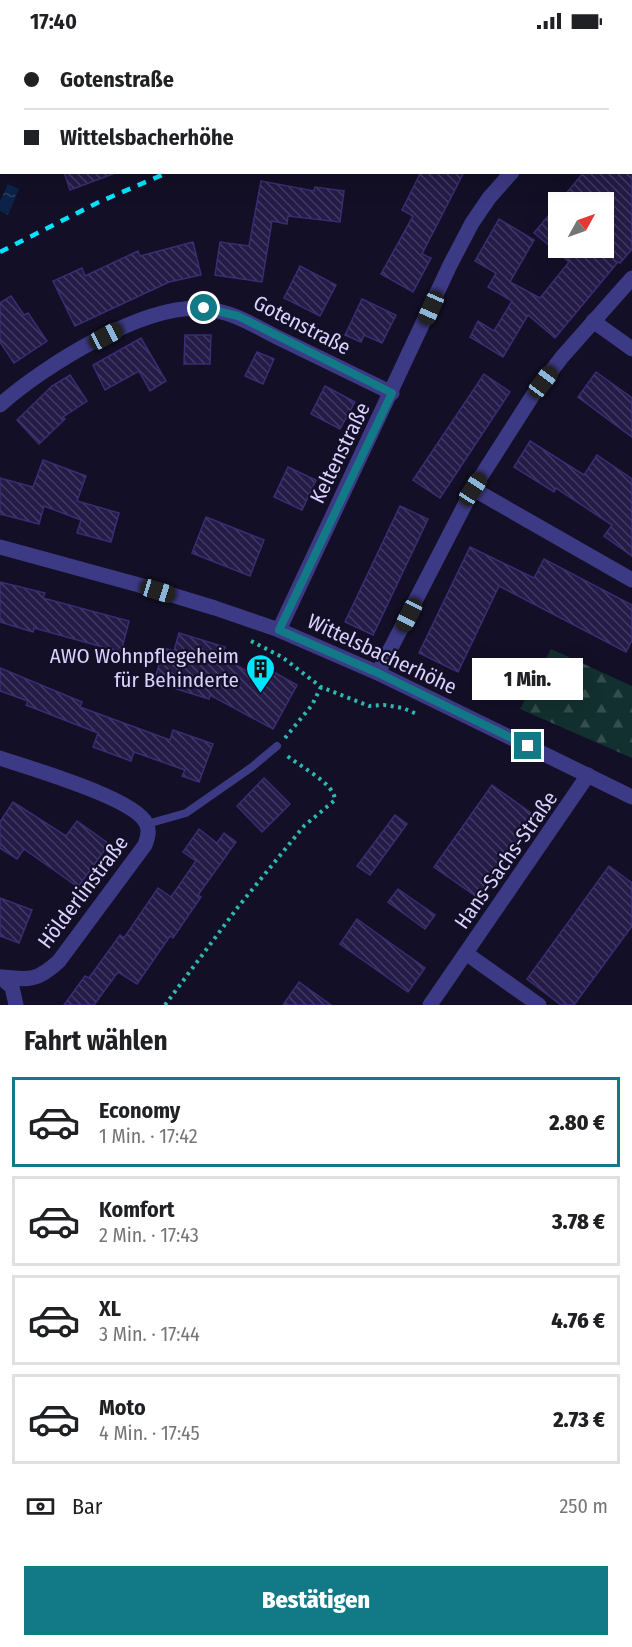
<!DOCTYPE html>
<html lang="de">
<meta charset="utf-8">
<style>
body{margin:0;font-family:"Fira Sans Condensed",sans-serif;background:#f2f2f2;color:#202124;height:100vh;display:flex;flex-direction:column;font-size:22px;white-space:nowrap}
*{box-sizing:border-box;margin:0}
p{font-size:20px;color:#757577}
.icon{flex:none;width:33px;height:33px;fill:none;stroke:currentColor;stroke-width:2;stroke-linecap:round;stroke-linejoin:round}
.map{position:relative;height:963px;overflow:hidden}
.sheet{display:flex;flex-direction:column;background:#fff;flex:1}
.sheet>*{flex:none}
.top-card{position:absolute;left:0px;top:0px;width:633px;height:132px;box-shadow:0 6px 24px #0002;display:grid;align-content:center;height:132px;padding:0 24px;background:#fff}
.needle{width:39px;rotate:50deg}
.fabs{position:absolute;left:548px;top:150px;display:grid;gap:12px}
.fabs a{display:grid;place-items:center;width:66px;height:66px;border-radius:0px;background:#fff;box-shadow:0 6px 24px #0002;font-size:30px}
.end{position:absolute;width:27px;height:27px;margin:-14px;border:8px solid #127987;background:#fff;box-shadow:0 0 0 3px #fff}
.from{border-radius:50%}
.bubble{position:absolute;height:42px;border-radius:0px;background:#fff;box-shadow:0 6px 24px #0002;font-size:20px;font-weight:800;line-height:42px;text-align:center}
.car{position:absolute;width:18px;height:36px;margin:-18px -9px;border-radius:8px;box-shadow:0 0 4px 2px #0007;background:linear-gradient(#222 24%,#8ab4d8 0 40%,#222 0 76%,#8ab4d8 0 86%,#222 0)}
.top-card b{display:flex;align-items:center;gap:21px;height:57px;font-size:22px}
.top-card b+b{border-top:2px solid #e0e0e0}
.top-card i{width:15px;height:15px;background:#202124}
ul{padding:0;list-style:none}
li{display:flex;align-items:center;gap:18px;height:90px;margin:0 12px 9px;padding:0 12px;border:3px solid #e0e0e0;border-radius:0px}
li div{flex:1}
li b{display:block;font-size:22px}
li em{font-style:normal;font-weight:800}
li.active{border-color:#127987}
li>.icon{width:54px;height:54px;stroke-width:1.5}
h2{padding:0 24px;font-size:27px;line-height:72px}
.pay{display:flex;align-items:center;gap:15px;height:66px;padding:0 24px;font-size:22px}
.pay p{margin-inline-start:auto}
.button{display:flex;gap:12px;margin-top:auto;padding:12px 24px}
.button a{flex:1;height:69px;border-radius:0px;background:#127987;color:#fff;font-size:24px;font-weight:800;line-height:69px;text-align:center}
.status{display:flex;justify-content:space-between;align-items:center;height:42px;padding:0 30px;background:#fff;direction:ltr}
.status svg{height:16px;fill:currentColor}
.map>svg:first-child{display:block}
.forest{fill:url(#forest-firs)}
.water{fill:url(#water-ripples)}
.building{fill:url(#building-back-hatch);stroke:#3b2d73;stroke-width:1.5}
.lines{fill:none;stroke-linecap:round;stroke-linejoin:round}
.path{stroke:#2fb8b0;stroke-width:4;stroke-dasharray:3 4.5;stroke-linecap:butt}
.service{stroke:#3d3a85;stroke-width:8}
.minor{stroke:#3d3a85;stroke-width:15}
.tertiary{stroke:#3d3a85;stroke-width:15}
.rail{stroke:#00e5ff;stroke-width:4.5;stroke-dasharray:9 8;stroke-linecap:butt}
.route{stroke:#127987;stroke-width:8}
.labels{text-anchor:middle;stroke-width:4.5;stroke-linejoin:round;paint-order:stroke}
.street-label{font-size:21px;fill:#d9d4ff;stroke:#130f26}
.poi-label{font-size:21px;fill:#d9d4ff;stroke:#130f26;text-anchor:end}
</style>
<div class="status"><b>17:40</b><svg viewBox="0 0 49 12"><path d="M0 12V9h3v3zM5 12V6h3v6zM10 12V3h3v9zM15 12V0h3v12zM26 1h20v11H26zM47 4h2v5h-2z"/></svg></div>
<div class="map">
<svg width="632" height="963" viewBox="0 0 632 963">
<defs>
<pattern id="forest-firs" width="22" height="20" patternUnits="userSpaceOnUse" patternTransform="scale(1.5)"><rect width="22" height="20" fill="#12302f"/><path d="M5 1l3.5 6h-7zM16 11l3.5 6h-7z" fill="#344d4e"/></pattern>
<pattern id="water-ripples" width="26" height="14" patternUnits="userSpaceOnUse" patternTransform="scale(1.5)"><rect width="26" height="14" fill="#0c2248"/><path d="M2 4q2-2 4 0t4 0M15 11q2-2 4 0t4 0" fill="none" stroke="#2f4163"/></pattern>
<pattern id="building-back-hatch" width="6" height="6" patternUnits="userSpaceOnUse" patternTransform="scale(1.5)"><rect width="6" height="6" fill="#241b47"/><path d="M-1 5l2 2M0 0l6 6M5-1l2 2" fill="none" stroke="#433b63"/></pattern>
</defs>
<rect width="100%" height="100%" fill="#130f26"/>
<polygon class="forest" points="551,607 632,644 632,716 520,667"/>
<polygon class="water" points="8,142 19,147 8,173 0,169 0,159"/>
<g class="building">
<polygon points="64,130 113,130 113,132 70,148"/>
<polygon points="421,130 464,130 422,212 431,216 413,250 381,232 413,174 402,168"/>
<polygon points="584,130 632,130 632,207 620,221 618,220 555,296 528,273 503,315 470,295 478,279 494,289 512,259 488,245 496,231 475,219 499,177 534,198 510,240 540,256 569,220 534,191 558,162 558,206 603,206 603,160 559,160"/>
<polygon points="261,139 314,149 315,145 344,149 340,180 288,174 287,182 272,179 262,240 215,233 220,200 249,204"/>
<polygon points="193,200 201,233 169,240 75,284 53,239 82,226 85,234 138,209 140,214"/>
<polygon points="300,224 336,243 320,274 284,256"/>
<polygon points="11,254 24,273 28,271 47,299 14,321 0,300 0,261"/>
<polygon points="362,257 396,273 382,301 364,293 361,300 345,293"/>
<polygon points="185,293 211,293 210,322 184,322"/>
<polygon points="141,296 166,339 150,349 139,329 105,348 93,323"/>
<polygon points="257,310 274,317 263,342 245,334"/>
<polygon points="596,330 632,356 632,395 578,355"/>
<polygon points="484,332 510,350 440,456 413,438"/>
<polygon points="70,333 87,359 63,375 65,377 39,402 17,378 52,344"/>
<polygon points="325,344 355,360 340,387 311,372"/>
<polygon points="530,399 584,433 597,413 632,437 632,514 604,494 612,483 556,446 554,450 514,425"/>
<polygon points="43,418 86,434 77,459 119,471 111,500 77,491 81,478 44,464 39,482 0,472 0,436 33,445"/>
<polygon points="288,425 316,438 302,468 274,455"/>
<polygon points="400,464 428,477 373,593 345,580"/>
<polygon points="206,475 264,498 250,534 192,511"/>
<polygon points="470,505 534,536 544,517 632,563 632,598 626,610 499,544 458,630 419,611"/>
<polygon points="0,540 45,551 43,556 129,579 121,610 34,586 33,590 0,580"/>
<polygon points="179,591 225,605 222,615 250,631 256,620 297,643 273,687 210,653 209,657 154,640 164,606 174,609"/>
<polygon points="0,626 82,660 80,665 170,698 173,688 213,702 199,740 182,734 185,728 134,710 131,719 93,705 98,691 26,663 28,659 0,649"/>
<polygon points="264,736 290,762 262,790 237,764"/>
<polygon points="492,743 535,774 477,855 434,825"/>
<polygon points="13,760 66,794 77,779 109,802 78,845 24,807 17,817 0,806 0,780"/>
<polygon points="395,773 407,782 370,833 357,824"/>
<polygon points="199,787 217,801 224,791 236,800 198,853 201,855 173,896 170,894 137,942 118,930 94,963 64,963 85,934 89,936 120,893 124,896 158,846 171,855 196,819 183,810"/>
<polygon points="609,824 632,841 632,884 574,963 561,963 527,937"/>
<polygon points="398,847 435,873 425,887 388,860"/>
<polygon points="0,856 32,868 19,901 0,894"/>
<polygon points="357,877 425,926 408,950 340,902"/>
<polygon points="299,940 331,963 283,963"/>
</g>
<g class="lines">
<g class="path">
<polyline points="251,599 282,615 321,645 369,664 384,663 403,666 419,673"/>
<polyline points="285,696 312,663 321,645"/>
<path d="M 165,963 L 238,865 L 304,784 L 335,758 C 334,740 298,724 285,712"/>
</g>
<polyline class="service" points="147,782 186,771 252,725 277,704"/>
<g class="minor">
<polyline points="582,0 586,2"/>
<polyline points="182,2 182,0"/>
<polyline points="593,279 632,307"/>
<path d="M 0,363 C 42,325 147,259 206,267 C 235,270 256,285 281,297 C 318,315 355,333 392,351"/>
<polyline points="473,447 632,538"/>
<polyline points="279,588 450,223 472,181 489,156 512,130"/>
<polyline points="378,631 473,447 533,353 562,315 632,236"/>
<path d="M 0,716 C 29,726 134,756 146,781 C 150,788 148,795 145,803 L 59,919 C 38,939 29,938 2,935"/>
<polyline points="467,912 539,963"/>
<polyline points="0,935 12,945 16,963"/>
<polyline points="430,963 588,733"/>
</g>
<polyline class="tertiary" points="0,505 139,543 215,566 279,588 378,631 632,755"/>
<polyline class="rail" points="0,210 99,160 169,130"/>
</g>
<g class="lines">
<polyline class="route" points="204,266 238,274 392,351 279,588 378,631 528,704"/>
</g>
<defs>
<symbol id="building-pin" viewBox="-11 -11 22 30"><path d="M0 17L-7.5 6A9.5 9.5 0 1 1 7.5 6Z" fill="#00e5ff" stroke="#130f26"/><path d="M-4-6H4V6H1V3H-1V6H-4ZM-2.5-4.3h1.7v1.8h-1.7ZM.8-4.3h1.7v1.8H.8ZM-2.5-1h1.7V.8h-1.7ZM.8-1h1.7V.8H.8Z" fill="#111"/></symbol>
</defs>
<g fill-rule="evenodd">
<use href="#building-pin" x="244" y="610" width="33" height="45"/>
</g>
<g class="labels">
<g class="street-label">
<text transform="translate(302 283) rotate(27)" y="7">Gotenstraße</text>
<text transform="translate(340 411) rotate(-64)" y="7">Keltenstraße</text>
<text transform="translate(382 612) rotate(25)" y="7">Wittelsbacherhöhe</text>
<text transform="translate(506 818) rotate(-55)" y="7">Hans-Sachs-Straße</text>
<text transform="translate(83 850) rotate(-53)" y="7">Hölderlinstraße</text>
</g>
<g class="poi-label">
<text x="239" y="621">AWO Wohnpflegeheim<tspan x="239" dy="24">für Behinderte</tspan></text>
</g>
</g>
</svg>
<div class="fabs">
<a><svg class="needle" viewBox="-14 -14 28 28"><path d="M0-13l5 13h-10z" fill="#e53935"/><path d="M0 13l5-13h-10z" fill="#757577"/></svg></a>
</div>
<i class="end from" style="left:204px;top:266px"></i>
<i class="end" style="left:528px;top:704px"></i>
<div class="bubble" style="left:472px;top:616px;width:111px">1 Min.</div>
<i class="car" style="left:431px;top:266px;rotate:204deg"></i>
<i class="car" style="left:106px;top:294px;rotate:62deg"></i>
<i class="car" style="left:543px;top:340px;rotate:37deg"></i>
<i class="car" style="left:473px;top:447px;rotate:33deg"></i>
<i class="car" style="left:158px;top:549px;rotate:107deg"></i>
<i class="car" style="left:409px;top:573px;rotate:207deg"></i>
<div class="top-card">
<b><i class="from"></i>Gotenstraße</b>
<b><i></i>Wittelsbacherhöhe</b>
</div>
</div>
<section class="sheet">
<h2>Fahrt wählen</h2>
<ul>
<li class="active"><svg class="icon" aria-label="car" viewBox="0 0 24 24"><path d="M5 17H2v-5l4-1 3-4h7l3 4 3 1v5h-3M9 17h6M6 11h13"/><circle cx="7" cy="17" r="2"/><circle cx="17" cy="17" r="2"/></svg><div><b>Economy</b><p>1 Min. · 17:42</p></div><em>2.80 €</em></li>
<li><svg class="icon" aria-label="car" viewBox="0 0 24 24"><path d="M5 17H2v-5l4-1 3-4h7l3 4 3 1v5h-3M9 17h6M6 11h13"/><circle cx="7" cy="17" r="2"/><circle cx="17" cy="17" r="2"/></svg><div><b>Komfort</b><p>2 Min. · 17:43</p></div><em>3.78 €</em></li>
<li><svg class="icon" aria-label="car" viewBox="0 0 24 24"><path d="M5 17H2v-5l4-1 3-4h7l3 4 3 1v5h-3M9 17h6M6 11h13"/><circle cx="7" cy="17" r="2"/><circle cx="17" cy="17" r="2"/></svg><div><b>XL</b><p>3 Min. · 17:44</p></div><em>4.76 €</em></li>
<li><svg class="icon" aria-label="car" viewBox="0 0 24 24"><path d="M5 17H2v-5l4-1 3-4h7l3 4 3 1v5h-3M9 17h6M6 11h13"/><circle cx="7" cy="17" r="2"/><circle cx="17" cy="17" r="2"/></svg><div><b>Moto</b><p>4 Min. · 17:45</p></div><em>2.73 €</em></li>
</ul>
<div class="pay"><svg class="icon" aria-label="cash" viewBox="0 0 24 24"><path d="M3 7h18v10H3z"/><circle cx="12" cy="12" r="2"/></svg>Bar<p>250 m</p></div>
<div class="button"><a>Bestätigen</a></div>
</section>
